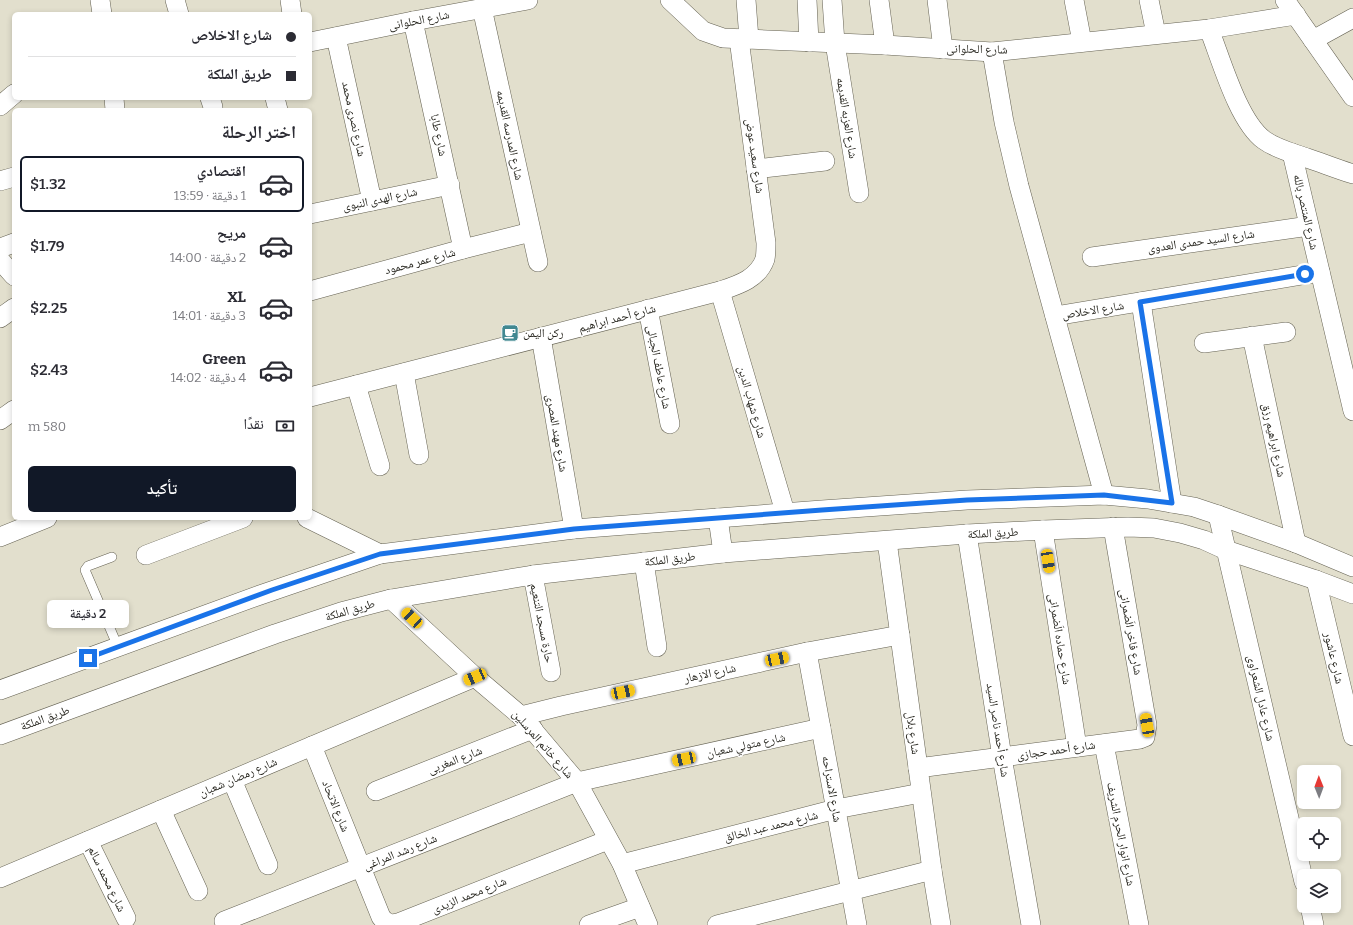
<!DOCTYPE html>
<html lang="ar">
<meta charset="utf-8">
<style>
body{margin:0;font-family:Bitter,"Noto Naskh Arabic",serif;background:#f7f7f7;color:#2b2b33;direction:rtl;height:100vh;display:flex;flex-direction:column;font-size:15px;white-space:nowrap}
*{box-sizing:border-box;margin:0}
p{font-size:13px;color:#7c7c81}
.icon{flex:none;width:22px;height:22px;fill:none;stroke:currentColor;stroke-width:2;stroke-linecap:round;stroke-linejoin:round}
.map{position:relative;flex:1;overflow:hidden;direction:ltr}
.side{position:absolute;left:12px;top:108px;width:300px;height:412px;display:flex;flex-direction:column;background:#fff;border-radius:6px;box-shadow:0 2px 6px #0003;direction:rtl}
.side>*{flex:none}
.banner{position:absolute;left:12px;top:12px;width:300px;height:88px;border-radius:6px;box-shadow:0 2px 6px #0003;direction:rtl;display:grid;align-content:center;height:88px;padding:0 16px;background:#fff}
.needle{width:26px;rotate:359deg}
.fabs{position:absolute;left:1297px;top:765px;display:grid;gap:8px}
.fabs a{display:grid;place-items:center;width:44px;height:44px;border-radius:6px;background:#fff;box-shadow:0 2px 6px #0003;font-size:20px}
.end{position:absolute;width:18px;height:18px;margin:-9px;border:5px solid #1a73e8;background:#fff;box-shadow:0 0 0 2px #fff}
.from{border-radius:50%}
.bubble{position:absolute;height:28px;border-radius:6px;background:#fff;box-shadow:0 2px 6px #0003;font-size:13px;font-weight:600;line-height:28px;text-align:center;direction:rtl}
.car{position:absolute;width:12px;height:24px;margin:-12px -6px;border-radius:5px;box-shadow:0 0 3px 1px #0007;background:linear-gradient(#f5c518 24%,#345 0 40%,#f5c518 0 76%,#345 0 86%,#f5c518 0)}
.banner b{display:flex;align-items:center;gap:14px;height:38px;font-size:15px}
.banner b+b{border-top:1px solid #e1e1e2}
.banner i{width:10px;height:10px;background:#2b2b33}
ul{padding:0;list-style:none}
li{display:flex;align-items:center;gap:12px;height:56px;margin:0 8px 6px;padding:0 8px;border:2px solid transparent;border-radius:6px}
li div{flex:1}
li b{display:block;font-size:15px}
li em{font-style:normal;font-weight:600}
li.selected{border-color:#111827}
li>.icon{width:36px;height:36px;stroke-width:1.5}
h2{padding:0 16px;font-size:18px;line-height:48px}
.pay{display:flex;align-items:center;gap:10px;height:44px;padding:0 16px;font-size:15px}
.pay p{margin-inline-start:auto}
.button{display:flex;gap:8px;margin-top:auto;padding:8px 16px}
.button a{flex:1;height:46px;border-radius:6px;background:#111827;color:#fff;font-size:16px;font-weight:600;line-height:46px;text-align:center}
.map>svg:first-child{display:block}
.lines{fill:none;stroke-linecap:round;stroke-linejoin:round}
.service-casing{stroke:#656253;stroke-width:10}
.minor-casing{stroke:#656253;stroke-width:20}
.service{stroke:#fff;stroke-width:9}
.minor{stroke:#fff;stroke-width:19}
.route{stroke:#1a73e8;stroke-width:5}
.labels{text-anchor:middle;stroke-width:3;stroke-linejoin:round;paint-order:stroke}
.street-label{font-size:12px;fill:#2a2922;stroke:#fff}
.poi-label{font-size:12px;fill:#2a2922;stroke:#fff;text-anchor:start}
</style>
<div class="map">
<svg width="1353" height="925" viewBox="0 0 1353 925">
<rect width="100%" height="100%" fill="#e2dfcd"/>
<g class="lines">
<defs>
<polyline id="service" points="112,557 88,566 85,570 118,647"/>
<g id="minor">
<polyline points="100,0 102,14"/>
<polyline points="175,0 179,14"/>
<polyline points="290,0 292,14"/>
<polyline points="670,0 703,31 723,38 885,45 992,52 1209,29 1296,15"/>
<polyline points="746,0 749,39"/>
<polyline points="807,0 809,42"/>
<polyline points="832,0 835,43 859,193"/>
<polyline points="879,0 885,45"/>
<polyline points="937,0 943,49"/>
<polyline points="1074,0 1082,42"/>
<polyline points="1149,0 1156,34"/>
<polyline points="1285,0 1353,97"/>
<polyline points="482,8 538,262"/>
<polyline points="413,21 463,249"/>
<path d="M 1209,29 C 1221,59 1238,121 1264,140 C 1276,149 1293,153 1307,158 C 1322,163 1337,169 1353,174"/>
<polyline points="336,37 372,201"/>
<polyline points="1313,40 1353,18"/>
<polyline points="310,42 413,21 528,0"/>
<polyline points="992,52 1004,122 1019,186 1104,495"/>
<polyline points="114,98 115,110"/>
<polyline points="210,98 213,107"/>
<polyline points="275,98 278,110"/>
<polyline points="0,106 14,94"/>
<polyline points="1292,153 1353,411"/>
<polyline points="756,169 825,161"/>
<polyline points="0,181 14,177"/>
<polyline points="310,214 450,185"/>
<polyline points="0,248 14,243"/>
<polyline points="1092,257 1309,226"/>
<polyline points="0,260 14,276"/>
<polyline points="310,291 463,249 531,232"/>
<polyline points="720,291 785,512"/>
<polyline points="1141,302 1172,503"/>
<polyline points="648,309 670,424"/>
<polyline points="1055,316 1320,272"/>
<polyline points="0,318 14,308"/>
<polyline points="1252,336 1296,543"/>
<polyline points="541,337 574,529"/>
<polyline points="1204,343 1286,332"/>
<polyline points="404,373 419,455"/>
<polyline points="356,385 380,466"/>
<path d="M 310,397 L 720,291 C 738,285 758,279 765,259 C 766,254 766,248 766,243 L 739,39"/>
<polyline points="0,420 14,410"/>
<polyline points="1218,515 1304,882"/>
<polyline points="307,518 380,554"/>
<polyline points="718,518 723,553"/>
<polyline points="1043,530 1077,747"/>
<polyline points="967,534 1002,757 1031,925"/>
<polyline points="0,537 47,518"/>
<polyline points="887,541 932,870 941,925"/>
<polyline points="146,555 243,518"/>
<polyline points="644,562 657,647"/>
<polyline points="533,575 551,672"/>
<polyline points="1316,580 1353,736"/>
<polyline points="391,599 475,677 521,716 577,782 622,864 648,925"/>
<polyline points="807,652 857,925"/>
<polyline points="0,690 260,595 380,554 574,529 822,510 967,500 1104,495 1148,499 1194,507 1218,515 1296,543 1353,567"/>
<polyline points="521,716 561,706 807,652 900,635"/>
<polyline points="0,735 275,634 341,612 391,599 533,575 723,553 967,534 1043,530 1128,527 1154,528 1180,533 1204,540 1226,550 1316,580 1353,594"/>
<polyline points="1104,744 1139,925"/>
<path d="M 312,746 L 381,917 C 386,923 390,925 398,923 L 608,840"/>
<polyline points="918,768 1140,739 1145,737 1147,725 1113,527"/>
<polyline points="232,780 268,865"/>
<polyline points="376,791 533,729"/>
<polyline points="161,810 198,891"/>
<polyline points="88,841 126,918"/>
<polyline points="622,864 836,809 921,793"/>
<polyline points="0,878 475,677"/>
<polyline points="1310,906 1314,925"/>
<polyline points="224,921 577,782 821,728"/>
<polyline points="589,925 640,907"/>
<polyline points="717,925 932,870"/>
</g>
</defs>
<use href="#service" class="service-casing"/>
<use href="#minor" class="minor-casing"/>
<use href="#service" class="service"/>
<use href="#minor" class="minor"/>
</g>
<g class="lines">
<polyline class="route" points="88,658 272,590 380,554 574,529 822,510 967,500 1104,495 1172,503 1140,302 1305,274"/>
</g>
<defs>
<symbol id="cafe-square" viewBox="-11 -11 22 22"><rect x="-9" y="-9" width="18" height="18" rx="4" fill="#418891" stroke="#fff"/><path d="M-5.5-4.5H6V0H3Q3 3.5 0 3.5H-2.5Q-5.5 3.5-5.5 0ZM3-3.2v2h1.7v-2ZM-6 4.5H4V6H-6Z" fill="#fff"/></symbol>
</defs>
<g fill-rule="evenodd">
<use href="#cafe-square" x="500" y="323" width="20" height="20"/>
</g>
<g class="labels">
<g class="street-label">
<text transform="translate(419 20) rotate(-11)" y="4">شارع الحلوانى</text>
<text transform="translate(977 49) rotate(1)" y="4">شارع الحلوانى</text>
<text transform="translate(847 118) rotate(81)" y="4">شارع العزبه القديمه</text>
<text transform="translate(354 119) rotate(78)" y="4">شارع نصرى محمد</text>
<text transform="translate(439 135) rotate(78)" y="4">شارع طابا</text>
<text transform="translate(510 135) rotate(78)" y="4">شارع المدرسه القديمه</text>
<text transform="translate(755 156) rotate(82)" y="4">شارع سعيد عوض</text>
<text transform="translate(380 199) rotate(-12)" y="4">شارع الهدى النبوى</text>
<text transform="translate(1306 212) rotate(77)" y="4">شارع المنتصر بالله</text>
<text transform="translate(1201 241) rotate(-8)" y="4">شارع السيد حمدى العدوى</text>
<text transform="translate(420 261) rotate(-15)" y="4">شارع عمر محمود</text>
<text transform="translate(1093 310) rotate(-9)" y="4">شارع الاخلاص</text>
<text transform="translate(617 318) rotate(-15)" y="4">شارع أحمد ابراهيم</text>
<text transform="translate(659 367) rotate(79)" y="4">شارع عاطف الجبالى</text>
<text transform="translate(752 402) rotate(74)" y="4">شارع شهاب الدين</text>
<text transform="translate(557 433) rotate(80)" y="4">شارع مهند المصرى</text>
<text transform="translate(1274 440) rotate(78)" y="4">شارع ابراهيم رزق</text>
<text transform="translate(993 533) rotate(-3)" y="4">طريق الملكة</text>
<text transform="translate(670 559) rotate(-7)" y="4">طريق الملكة</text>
<text transform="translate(350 610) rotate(-16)" y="4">طريق الملكة</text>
<text transform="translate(542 623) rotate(79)" y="4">حارة مسجد التنعيم</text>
<text transform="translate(1131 632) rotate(80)" y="4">شارع فاخر الَضمرانى</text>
<text transform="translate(1060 639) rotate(81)" y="4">شارع حماده الَضمرانى</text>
<text transform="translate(1334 658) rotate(77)" y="4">شارع عاشور</text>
<text transform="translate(710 673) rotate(-12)" y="4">شارع الازهار</text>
<text transform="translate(1261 698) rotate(77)" y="4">شارع عادل الشعراوى</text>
<text transform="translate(45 718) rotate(-20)" y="4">طريق الملكة</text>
<text transform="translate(998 730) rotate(81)" y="4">شارع أحمد ناصر السيد</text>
<text transform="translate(913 733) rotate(82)" y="4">شارع بلال</text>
<text transform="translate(543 744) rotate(49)" y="4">شارع خاتم المرسلين</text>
<text transform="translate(746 745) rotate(-12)" y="4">شارع متولي شعبان</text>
<text transform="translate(1056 750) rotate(-8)" y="4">شارع أحمد حجازى</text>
<text transform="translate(455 760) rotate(-21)" y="4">شارع المغربى</text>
<text transform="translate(238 777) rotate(-23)" y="4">شارع رمضان شعبان</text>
<text transform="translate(832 789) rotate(80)" y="4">شارع الاستراحه</text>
<text transform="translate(336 806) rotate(68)" y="4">شارع الاتحاد</text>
<text transform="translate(771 826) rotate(-14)" y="4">شارع محمد عبد الخالق</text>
<text transform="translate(1121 834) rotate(79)" y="4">شارع انوار الحرم الشريف</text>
<text transform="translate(400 852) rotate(-22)" y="4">شارع رشد المراغى</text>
<text transform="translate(107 879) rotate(64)" y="4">شارع محمد سالم</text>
<text transform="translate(469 895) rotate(-22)" y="4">شارع محمد الزيدى</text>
</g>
<g class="poi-label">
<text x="523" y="337">ركن اليمن</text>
</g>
</g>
</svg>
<div class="fabs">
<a><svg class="needle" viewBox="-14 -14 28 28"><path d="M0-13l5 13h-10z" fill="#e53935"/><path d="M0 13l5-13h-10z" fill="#7c7c81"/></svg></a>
<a><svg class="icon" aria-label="locate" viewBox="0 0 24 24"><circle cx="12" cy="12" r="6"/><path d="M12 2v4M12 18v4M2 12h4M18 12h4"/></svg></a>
<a><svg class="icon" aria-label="layers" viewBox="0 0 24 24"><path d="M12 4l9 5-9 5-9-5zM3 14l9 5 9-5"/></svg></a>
</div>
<i class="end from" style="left:1305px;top:274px"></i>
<i class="end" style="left:88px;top:658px"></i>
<div class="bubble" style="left:47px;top:600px;width:82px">2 دقيقة</div>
<i class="car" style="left:1048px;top:561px;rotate:171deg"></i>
<i class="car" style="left:412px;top:618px;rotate:313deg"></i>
<i class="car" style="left:777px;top:659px;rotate:78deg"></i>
<i class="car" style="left:475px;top:677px;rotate:247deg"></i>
<i class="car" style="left:623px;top:692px;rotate:78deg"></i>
<i class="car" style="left:1147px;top:725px;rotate:350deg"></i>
<i class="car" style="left:684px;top:759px;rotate:258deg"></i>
<div class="banner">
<b><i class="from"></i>شارع الاخلاص</b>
<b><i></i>طريق الملكة</b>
</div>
<section class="side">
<h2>اختر الرحلة</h2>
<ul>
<li class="selected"><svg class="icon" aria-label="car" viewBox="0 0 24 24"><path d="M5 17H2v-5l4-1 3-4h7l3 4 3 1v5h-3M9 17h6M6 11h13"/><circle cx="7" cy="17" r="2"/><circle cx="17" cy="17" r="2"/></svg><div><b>اقتصادي</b><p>1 دقيقة · 13:59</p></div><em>$1.32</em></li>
<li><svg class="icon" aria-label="car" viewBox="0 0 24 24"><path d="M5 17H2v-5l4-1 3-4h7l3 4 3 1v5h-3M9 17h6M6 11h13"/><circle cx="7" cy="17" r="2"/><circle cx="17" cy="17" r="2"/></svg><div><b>مريح</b><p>2 دقيقة · 14:00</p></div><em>$1.79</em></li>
<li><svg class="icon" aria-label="car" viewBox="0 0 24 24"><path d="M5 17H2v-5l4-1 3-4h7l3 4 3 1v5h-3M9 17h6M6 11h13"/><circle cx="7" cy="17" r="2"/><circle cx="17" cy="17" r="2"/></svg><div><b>XL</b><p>3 دقيقة · 14:01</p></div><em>$2.25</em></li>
<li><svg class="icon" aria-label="car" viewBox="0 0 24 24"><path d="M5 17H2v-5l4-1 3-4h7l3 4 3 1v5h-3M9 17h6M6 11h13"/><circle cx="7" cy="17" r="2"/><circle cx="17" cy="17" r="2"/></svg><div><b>Green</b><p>4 دقيقة · 14:02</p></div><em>$2.43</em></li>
</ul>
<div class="pay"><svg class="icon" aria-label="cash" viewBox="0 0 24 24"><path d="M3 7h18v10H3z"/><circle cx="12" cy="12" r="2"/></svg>نقدًا<p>580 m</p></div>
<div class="button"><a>تأكيد</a></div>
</section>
</div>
